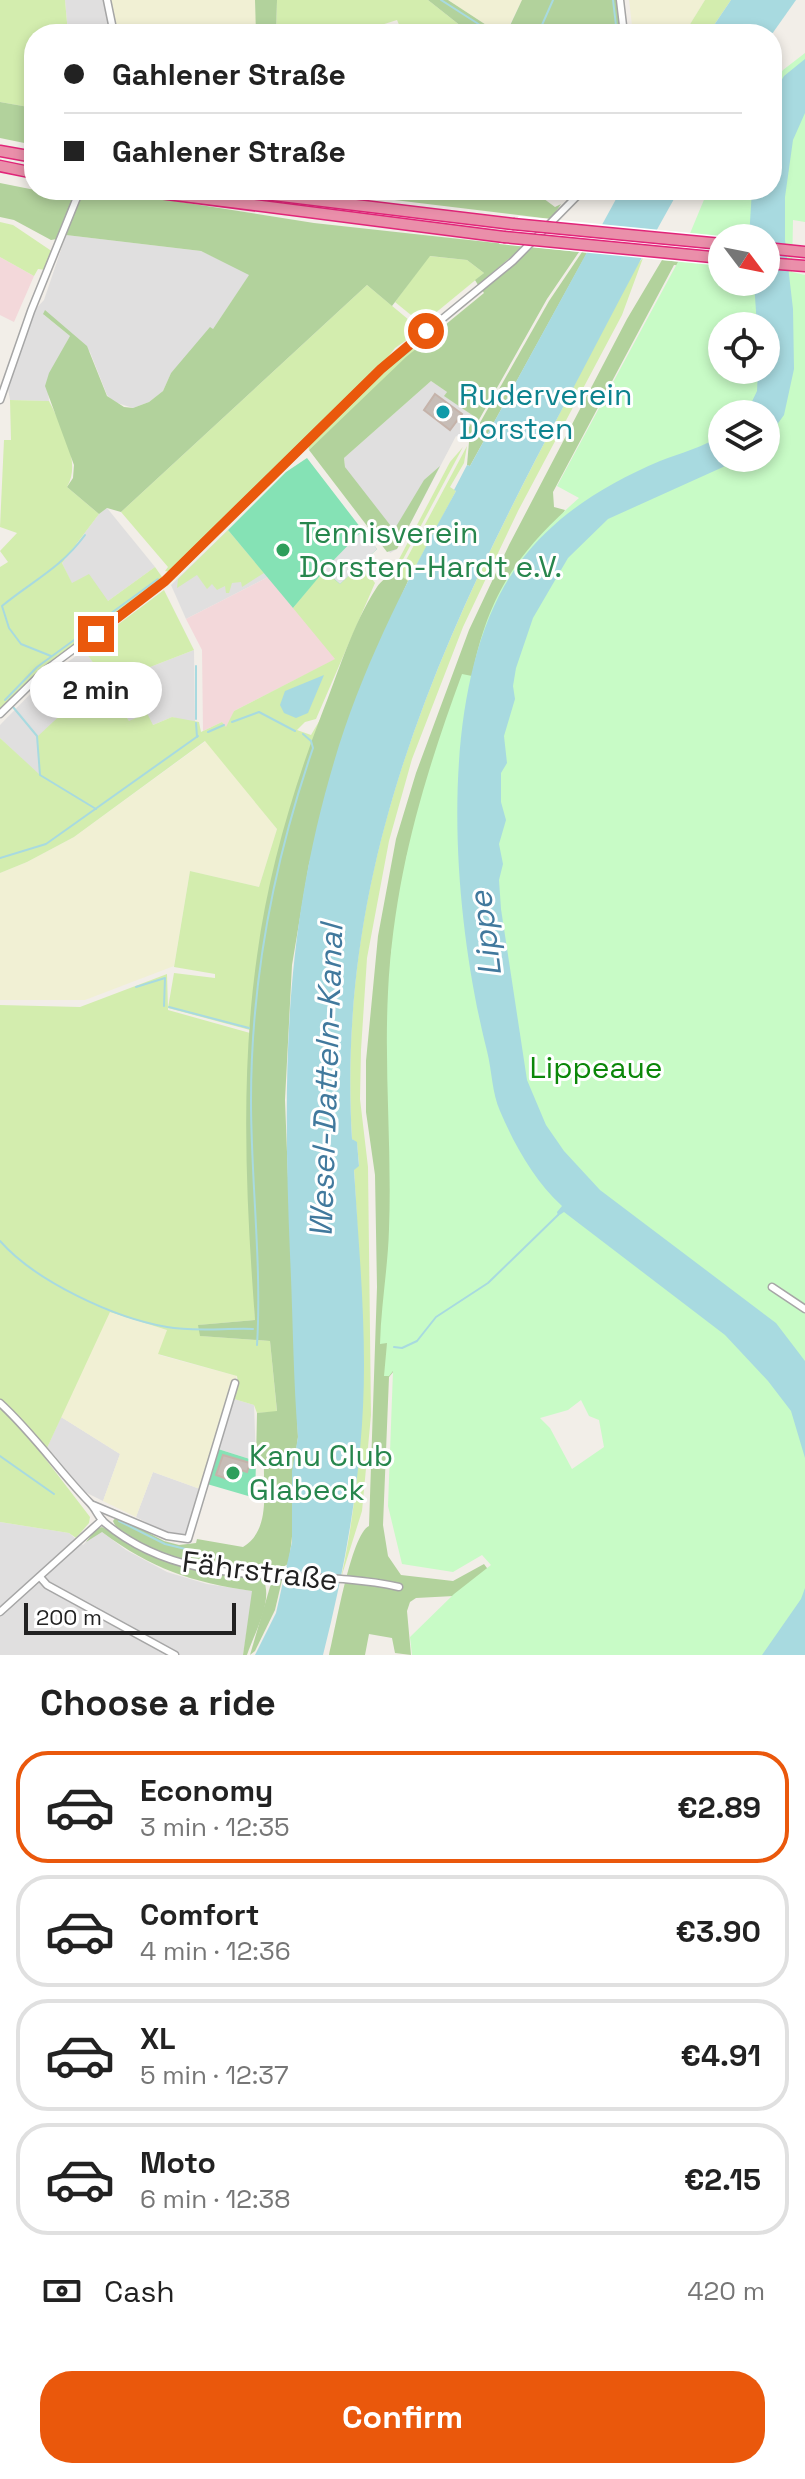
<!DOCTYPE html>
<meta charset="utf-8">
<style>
body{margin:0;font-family:"Space Grotesk",sans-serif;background:#f2f2f2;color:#222;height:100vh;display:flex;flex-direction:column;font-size:30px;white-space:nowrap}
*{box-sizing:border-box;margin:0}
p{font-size:26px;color:#767676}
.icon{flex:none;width:44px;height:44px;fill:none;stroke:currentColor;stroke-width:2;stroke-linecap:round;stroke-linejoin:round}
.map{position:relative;height:1655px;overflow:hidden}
.panel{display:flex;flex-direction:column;background:#fff;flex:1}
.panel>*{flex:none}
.hud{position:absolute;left:24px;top:24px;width:758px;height:176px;border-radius:32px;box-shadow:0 4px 12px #0003;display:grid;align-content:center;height:176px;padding:0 40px;background:#fff}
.needle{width:52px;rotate:122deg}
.buttons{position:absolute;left:708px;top:224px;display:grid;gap:16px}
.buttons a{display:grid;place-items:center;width:72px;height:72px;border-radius:50%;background:#fff;box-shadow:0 4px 12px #0003;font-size:40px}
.scale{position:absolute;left:24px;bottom:20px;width:212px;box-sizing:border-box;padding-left:8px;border:4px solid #222;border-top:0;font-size:22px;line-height:28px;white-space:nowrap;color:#222;-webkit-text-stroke:6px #fff;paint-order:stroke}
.end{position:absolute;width:36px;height:36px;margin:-18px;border:10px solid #ea580c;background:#fff;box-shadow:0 0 0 4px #fff}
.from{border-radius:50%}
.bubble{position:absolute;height:56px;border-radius:28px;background:#fff;box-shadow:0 4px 12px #0003;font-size:26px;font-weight:700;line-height:56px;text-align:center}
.hud b{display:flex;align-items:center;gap:28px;height:76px;font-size:30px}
.hud b+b{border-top:2px solid #e0e0e0}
.hud i{width:20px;height:20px;background:#222}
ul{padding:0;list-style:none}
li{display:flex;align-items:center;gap:24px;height:112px;margin:0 16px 12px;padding:0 24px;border:4px solid #e0e0e0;border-radius:32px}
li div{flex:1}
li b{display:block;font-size:30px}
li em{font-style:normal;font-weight:700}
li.selected{border-color:#ea580c}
li>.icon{width:72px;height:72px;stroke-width:1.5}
h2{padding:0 40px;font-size:36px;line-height:96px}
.pay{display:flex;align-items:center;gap:20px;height:88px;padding:0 40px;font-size:30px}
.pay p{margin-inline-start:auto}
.primary-button{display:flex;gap:16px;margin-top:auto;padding:16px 40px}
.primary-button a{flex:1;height:92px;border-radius:32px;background:#ea580c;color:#fff;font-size:32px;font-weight:700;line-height:92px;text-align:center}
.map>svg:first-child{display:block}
.residential{fill:#e0dfdf}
.commercial{fill:#f3d8da}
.farmland{fill:#f1f0d4}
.grass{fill:#d3edae}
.forest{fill:#b2d29c}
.park{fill:#c8fbc6;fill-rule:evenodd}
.pitch{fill:#85e2b5}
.parking{fill:#e2e2e2}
.water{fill:#a8dae0}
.pier{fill:#fff}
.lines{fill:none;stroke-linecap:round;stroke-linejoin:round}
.stream{stroke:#a8dae0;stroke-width:2}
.building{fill:#c7bdb7;stroke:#c5b3aa;stroke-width:2}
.street-casing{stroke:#a6a6a6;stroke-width:9}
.highway-casing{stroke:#e12579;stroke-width:13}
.street{stroke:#fff;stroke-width:6}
.highway{stroke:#ea8faa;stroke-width:10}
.highway-bridge-casing{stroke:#e12579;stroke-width:13;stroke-linecap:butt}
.highway-bridge{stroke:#ea8faa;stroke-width:10}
.route{stroke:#ea580c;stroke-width:10}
.culture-dot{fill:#0f9aa8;stroke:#fff;stroke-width:3}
.leisure-dot{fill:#2e9e5b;stroke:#fff;stroke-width:3}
.labels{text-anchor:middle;stroke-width:6;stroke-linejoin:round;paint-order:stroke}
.culture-label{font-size:30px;fill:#0d838f;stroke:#fff;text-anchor:start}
.leisure-label{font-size:30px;fill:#27864d;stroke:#fff;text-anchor:start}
.park-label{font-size:30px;fill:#0b8709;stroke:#fff}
.street-label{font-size:30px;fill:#222;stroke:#fff}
.water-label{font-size:32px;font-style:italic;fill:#41799d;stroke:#fff}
</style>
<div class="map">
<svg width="805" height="1655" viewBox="0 0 805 1655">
<rect width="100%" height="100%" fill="#f2eee8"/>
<g class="residential">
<polygon points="65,0 104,0 111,34 62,34 68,33"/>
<polygon points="66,235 201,251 250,274 213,329 171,373 163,391 149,402 133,408 114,402 107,395 90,352 45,311 44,315 70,336 47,380 49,401 10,400 7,383 33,312 44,300"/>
<polygon points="431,381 447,392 445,396 475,417 462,439 456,436 397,549 390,553 345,467 344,458"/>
<polygon points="107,508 155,567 108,601 72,584 62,563 99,514"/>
<polygon points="228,530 268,577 186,619 171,585"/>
<polygon points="84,650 109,683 39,775 0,738 0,725 45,679"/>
<polygon points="194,650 195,723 172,717 153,725 129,721 121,708 127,705 114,681"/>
<polygon points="234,1399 254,1405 256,1461 218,1449"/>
<polygon points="61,1417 120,1454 103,1501 79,1489 47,1448"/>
<polygon points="153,1472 200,1489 186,1534 181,1537 168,1534 136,1517"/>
<polygon points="0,1522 69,1533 83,1545 95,1533 102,1532 126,1550 167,1572 207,1584 253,1591 243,1655 0,1655"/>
</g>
<g class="commercial">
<polygon points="0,257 34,276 14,322 0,315"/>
<polygon points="268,577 336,659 234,711 230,726 226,728 222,722 203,731 202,650 186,619"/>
</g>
<g class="farmland">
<polygon points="110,0 255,0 257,30 256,34 117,34"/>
<polygon points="448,0 522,0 505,34 500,34"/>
<polygon points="629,0 705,0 684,34 633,34"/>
<polygon points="206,741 277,829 259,887 190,871 174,966 85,1000 0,1000 0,873 27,862 74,837"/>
<polygon points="109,1311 167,1330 159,1355 237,1376 200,1489 153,1472 136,1517 103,1501 120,1454 61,1417"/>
</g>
<g class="grass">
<polygon points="0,0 65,0 68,34 34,34 34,108 0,102"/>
<polygon points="277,0 428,0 471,34 403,34 397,20 378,26 376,34 276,34"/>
<polygon points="705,0 731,0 708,34 684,34"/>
<polygon points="0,222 13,225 53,252 46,270 38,269 34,276 0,257"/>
<polygon points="429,256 467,260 484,273 422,324 395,302"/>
<path d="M 643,258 L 622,315 L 518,511 L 463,627 L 412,759 L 389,841 L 367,958 L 361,1050 L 360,1099 L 368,1167 L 371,1415 L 362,1511 L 341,1578 C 371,1442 362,1307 354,1169 L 359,1165 L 357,1143 L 352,1139 C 335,858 444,632 572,390 C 584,367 630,268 643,258 Z"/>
<polygon points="367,285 421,330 395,348 380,367 201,543 171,572 165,571 168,567 121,512"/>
<polygon points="418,341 424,343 309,450 308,444"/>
<path d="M 10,400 L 49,401 C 61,425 82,462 67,487 L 99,514 L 62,563 L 72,583 L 89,574 L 108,601 L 155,567 L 162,577 L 143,595 L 43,668 L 0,709 L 0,567 L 8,562 L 0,551 L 17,533 L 0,527 L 4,440 L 11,440 Z"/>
<polygon points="467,446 464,463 450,487 456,491 408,581 398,575"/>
<polygon points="463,447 401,563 397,563 450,462"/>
<polygon points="228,530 264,573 242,587 241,582 232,583 229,593 226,593 225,586 217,590 212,584 207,589 197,575 177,588 178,579"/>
<path d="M 360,563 L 375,583 L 316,719 L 305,722 L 297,730 L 311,735 L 321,718 C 283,825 260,917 250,1030 L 168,1008 L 174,973 L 215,978 L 215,974 L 174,967 L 190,871 L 259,887 L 277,829 L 205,741 L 74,837 L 27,862 L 0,873 L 0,738 L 39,774 L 38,736 L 84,693 L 108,683 L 84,650 L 164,590 L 194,650 L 114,681 L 127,705 L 121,708 L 129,721 L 147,713 L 153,725 L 172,717 L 199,722 L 201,732 L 222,722 L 226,727 L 234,711 L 335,659 L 293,608 L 324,570 L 340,583 Z"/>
<polygon points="167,974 168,1010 250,1033 247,1113 255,1320 199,1325 201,1336 270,1341 277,1412 257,1413 254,1405 234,1399 238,1383 237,1376 158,1354 167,1330 110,1312 47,1448 0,1399 0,1005 80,1007"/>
<polygon points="0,1408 21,1427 90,1517 89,1523 76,1538 69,1533 0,1522"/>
</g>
<g class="forest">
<polygon points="255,0 277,0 276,34 256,34"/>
<polygon points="428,0 448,0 500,34 471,34"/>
<polygon points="522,0 618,0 622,34 506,34"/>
<polygon points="0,102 34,108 34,145 0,138"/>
<polygon points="0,183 75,198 57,239 51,240 14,220 0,217"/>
<polygon points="312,190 532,190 555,207 561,204 551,219"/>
<polygon points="80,198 168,200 314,223 524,246 478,285 475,280 484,273 467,260 430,256 392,306 367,285 121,512 107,508 99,514 67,487 73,478 74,465 45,386 49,373 70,336 43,314 45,310 87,346 107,396 124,407 133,408 149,402 163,391 171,373 210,327 213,329 249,275 201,251 66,235"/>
<polygon points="533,247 579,252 547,299 467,441 462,439 475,417 444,396 447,392 431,381 344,458 345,467 394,530 424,480 440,466 397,549 387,552 309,450 406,357 484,293 482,290"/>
<polygon points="582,252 587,253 470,466 467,465 469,442 549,301"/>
<path d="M 662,260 L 722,266 L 722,269 L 674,265 L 553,492 L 554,507 L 565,510 L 471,678 L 407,855 L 391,954 L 388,1039 L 391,1176 L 436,1320 L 389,1377 L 383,1525 L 388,1556 L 401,1575 L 453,1581 L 484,1564 L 539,1638 L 454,1596 L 416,1598 L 410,1602 L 407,1611 L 411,1655 L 395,1653 L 392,1638 L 369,1634 L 365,1655 L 329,1655 C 335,1632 351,1534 369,1526 L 377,1287 L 375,1175 L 366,1112 L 366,1061 L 378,936 L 396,839 L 416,773 L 469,630 L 509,545 L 627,319 Z"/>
<path d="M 393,570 L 408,581 L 362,684 L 309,864 L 292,965 L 285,1100 L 298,1437 C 291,1479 297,1522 288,1564 L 283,1567 L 282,1573 C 226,1565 188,1572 136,1541 C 126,1535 117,1531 113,1521 L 117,1516 L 164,1541 L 179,1545 L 196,1543 L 197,1539 L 243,1547 C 271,1530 263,1491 264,1463 L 256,1461 L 257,1413 L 277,1411 L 270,1341 L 200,1336 L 198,1325 L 255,1320 C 246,1200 240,1075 257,956 C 268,874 292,792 321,716 C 338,674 352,625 377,587 C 381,581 388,577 393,570 Z"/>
<path d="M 102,1527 L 182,1566 L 263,1579 C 274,1600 254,1634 247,1655 L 243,1655 L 252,1591 C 191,1582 152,1569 102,1532 L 86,1542 L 96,1529 Z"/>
<polygon points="272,1580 282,1580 275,1610 255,1651 250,1655"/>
</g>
<path class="park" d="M 805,53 L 805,222 L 793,220 L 792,272 L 805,275 L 805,1655 L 412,1655 L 410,1637 L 454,1594 L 491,1565 L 482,1555 L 453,1572 L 402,1564 L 388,1506 L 393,1371 L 389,1376 L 384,1376 L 387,1343 L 380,1344 C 381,1305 388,1267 389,1229 C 392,1150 384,1071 388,992 C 394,877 423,780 462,674 L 472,676 C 488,594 518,552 579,498 L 557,486 L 679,260 L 708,190 L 772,190 L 772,86 L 783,70 ZM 722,238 L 766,238 L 766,282 L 722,282 ZM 722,326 L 766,326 L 766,370 L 722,370 ZM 722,414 L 766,414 L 766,458 L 722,458 ZM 581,1400 L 589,1416 L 599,1420 L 604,1447 L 572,1469 L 550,1428 L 540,1418 L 568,1410 Z"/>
<g class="pitch">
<polygon points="307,458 377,549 340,584 324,571 293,608 228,530 286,472"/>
<polygon points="218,1449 256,1461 255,1498 207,1484"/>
</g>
<polygon class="parking" points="363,530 377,549 340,584 324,570"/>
<g class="water">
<polygon points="731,0 796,0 772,34 708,34"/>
<polygon points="805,59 805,113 793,140 785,197 785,240 793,309 794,369 784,415 766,440 766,414 746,414 757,391 758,370 766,370 766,326 757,326 754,282 766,282 766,238 749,238 752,190 772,190 772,96 784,76"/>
<path d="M 621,190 L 679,190 C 637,264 599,340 559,415 C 436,648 336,869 352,1139 L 357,1142 L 359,1166 L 354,1170 C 358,1235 364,1300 364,1365 C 364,1464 347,1560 323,1655 L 255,1655 L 276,1613 L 292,1542 L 292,1471 L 298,1437 C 293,1377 293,1316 290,1255 C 283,1080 283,933 334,762 C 362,667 408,578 456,491 L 454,490 L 467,465 L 470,466 Z"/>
<path d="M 722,435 L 722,458 L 743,458 L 608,519 L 568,558 L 533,618 L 516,668 L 513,686 L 515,699 L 504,736 L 507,763 L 501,773 L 501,802 L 506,820 L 499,844 L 503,864 L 499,880 L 501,909 L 527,1080 L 546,1125 L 564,1151 L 600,1190 L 776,1323 L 805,1361 L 805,1458 L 791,1411 L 768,1381 L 725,1335 L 564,1212 L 558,1216 L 557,1212 L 562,1206 C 534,1180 515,1146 500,1111 C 492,1093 492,1071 487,1051 C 453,917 431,681 520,562 C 556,514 606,484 660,461 C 681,453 703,447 722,435 Z"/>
<polygon points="324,675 308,713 296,718 284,713 280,705 285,691"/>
<polygon points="805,1588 805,1655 762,1655 801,1599"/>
</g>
<polygon class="pier" points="519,216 742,238 722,238 722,266 499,244"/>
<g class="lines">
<g class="stream">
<polyline points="441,0 494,34"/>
<polyline points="613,0 617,34"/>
<polyline points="538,34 553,0"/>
<path d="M 51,656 L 21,644 L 9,628 L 2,606 C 32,581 60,569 85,535"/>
<polyline points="5,700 37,667 158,579"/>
<polyline points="13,707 37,736 40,775 96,809"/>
<polyline points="196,719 196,666"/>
<polyline points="232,722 259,712 295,731"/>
<polyline points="196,723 197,737"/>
<polyline points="208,732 224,725"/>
<polyline points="0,858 46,844 198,736"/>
<polyline points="136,987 165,978 164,1006"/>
<polyline points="169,1007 249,1028"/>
<path d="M 0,1241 C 35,1281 114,1318 167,1327 C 192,1332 226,1328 253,1329"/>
<path d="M 257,1345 C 262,1265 251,1182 251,1101 C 251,981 274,861 313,748 L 311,741 L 303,734"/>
<polyline points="394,1347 402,1348 417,1341 436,1317 488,1283 558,1215"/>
<polyline points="0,1456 54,1494"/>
<polyline points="119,1521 165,1544 214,1556"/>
</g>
</g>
<g class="building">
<polygon points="435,394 462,414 450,430 424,410"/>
<polygon points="223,1455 250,1463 247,1472 231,1467 227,1479 216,1475"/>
</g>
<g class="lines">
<defs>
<g id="street">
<polyline points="107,0 114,34"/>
<polyline points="620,0 624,34"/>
<polyline points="0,400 31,311 80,190"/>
<polyline points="0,714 43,672 165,581 381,369 513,261 583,190"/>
<polyline points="772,1287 805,1309"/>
<path d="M 0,1403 C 33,1433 59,1471 90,1503 C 96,1509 98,1517 105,1523 C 191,1595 300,1565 399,1587"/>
<polyline points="93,1505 167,1536 188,1539 235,1383"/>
<polyline points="40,1577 47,1585 175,1655"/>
<polyline points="0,1612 102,1520"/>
</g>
<g id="highway">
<polyline points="0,151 34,157"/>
<polyline points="0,166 34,173"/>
<polyline points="136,190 504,237"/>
<polyline points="231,190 513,224"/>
<polyline points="766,248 805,252"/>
<polyline points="766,263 805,266"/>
</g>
</defs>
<use href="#street" class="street-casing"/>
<use href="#highway" class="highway-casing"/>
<use href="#street" class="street"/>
<use href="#highway" class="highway"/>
<defs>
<g id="highway-bridge">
<polyline points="513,224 722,244"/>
<polyline points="504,237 722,258"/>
</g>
</defs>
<use href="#highway-bridge" class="highway-bridge-casing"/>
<use href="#highway-bridge" class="highway-bridge"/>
</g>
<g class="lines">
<polyline class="route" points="96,634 165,581 381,369 426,331"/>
</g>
<circle class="culture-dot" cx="443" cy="412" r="8"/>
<g class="leisure-dot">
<circle cx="283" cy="550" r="8"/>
<circle cx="233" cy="1473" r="8"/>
</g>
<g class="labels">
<g class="culture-label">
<text x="459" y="405">Ruderverein<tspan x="459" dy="34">Dorsten</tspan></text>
</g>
<g class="leisure-label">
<text x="299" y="543">Tennisverein<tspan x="299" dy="34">Dorsten-Hardt e.V.</tspan></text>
<text x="249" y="1466">Kanu Club<tspan x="249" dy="34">Glabeck</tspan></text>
</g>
<g class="park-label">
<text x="596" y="1078">Lippeaue</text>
</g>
<g class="street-label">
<text transform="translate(260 1571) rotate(7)" y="10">Fährstraße</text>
</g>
<g class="water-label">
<text transform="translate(485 934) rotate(-97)" y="11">Lippe</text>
<text transform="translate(326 1081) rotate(-88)" y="11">Wesel-Datteln-Kanal</text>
</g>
</g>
</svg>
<div class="buttons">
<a><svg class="needle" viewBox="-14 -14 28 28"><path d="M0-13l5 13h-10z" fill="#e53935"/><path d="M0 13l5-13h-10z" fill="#767676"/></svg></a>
<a><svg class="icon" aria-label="locate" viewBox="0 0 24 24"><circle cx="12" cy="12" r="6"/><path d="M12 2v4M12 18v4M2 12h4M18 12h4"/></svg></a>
<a><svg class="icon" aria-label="layers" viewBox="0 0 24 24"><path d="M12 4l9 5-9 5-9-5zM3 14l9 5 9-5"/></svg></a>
</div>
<div class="scale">200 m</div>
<i class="end from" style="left:426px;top:331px"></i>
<i class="end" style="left:96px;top:634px"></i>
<div class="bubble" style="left:30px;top:662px;width:132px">2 min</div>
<div class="hud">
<b><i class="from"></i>Gahlener Straße</b>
<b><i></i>Gahlener Straße</b>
</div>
</div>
<section class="panel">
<h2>Choose a ride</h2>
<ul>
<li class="selected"><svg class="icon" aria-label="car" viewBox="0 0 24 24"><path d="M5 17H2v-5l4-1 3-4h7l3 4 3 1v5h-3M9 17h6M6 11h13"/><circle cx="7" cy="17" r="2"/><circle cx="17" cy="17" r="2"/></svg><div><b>Economy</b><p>3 min · 12:35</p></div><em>€2.89</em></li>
<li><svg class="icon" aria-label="car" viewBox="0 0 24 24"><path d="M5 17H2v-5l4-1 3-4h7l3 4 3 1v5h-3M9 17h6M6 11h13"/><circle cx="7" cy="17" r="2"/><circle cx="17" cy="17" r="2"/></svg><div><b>Comfort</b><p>4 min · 12:36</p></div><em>€3.90</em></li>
<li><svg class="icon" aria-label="car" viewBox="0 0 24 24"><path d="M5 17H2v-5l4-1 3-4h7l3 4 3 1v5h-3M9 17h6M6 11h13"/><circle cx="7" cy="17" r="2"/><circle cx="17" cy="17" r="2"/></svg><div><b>XL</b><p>5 min · 12:37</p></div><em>€4.91</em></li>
<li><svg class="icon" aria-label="car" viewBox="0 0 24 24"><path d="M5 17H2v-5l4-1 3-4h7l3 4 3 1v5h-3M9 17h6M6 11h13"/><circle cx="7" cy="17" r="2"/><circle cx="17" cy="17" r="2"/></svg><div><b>Moto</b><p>6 min · 12:38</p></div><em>€2.15</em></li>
</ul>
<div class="pay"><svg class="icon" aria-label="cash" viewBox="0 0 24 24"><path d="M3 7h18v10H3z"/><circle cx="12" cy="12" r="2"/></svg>Cash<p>420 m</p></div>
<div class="primary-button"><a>Confirm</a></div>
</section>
